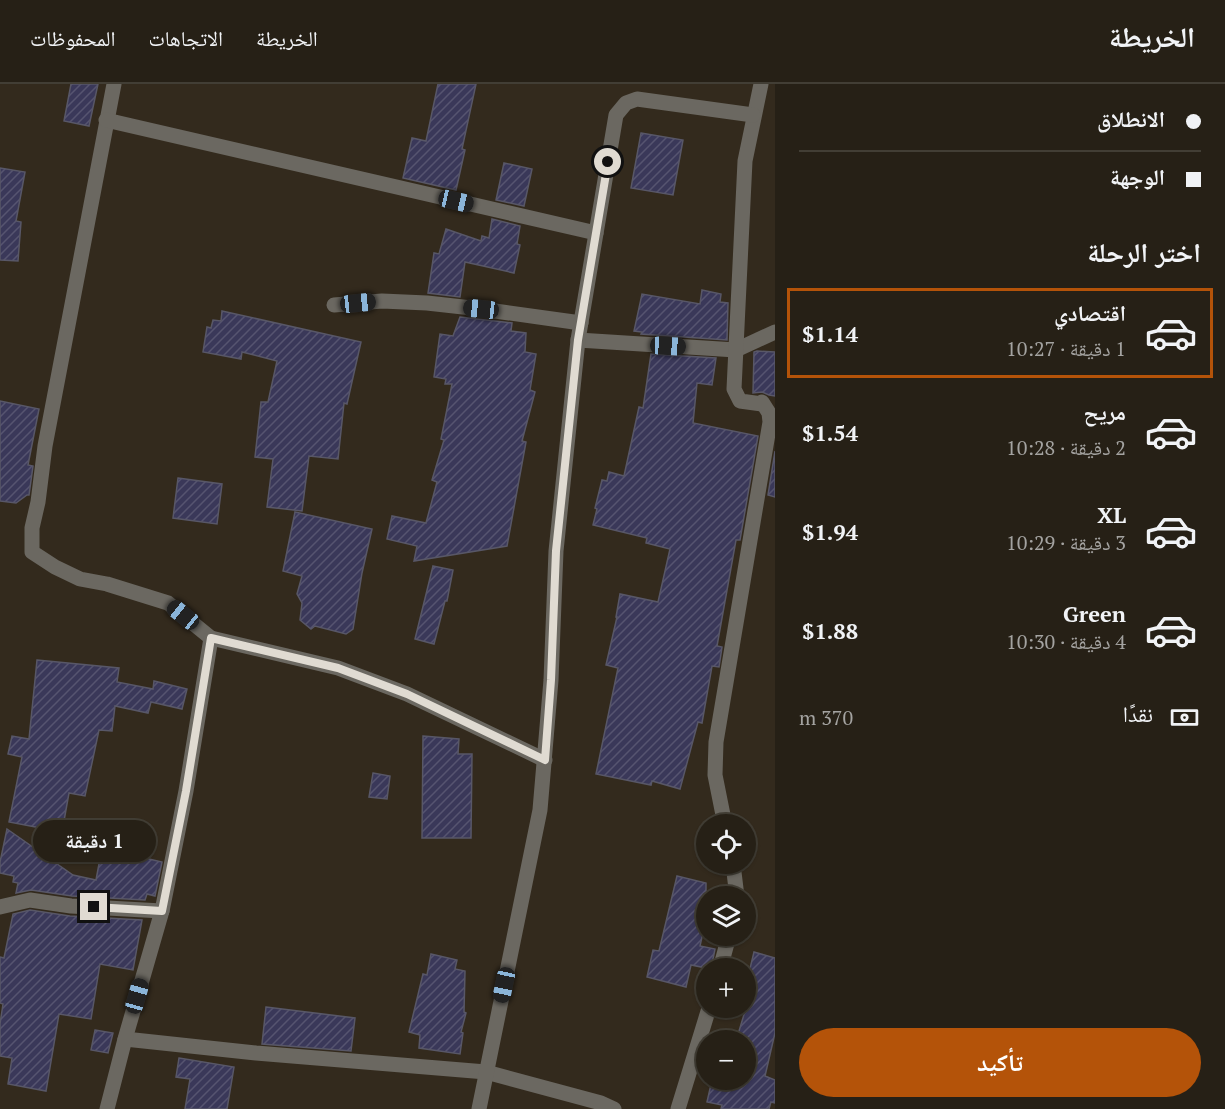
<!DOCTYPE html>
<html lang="ar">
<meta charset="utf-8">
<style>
body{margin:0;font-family:"PT Serif","Noto Naskh Arabic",serif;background:#322d23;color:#f1f3f6;direction:rtl;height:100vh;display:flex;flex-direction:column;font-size:22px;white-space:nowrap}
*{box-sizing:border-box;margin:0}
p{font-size:20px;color:#a4a3a1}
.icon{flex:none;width:33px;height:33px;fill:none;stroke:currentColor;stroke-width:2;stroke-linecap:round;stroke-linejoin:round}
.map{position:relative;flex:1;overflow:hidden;direction:ltr}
.panel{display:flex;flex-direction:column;background:#262016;width:450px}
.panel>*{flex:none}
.top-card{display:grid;align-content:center;height:132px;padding:0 24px;background:#262016}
.buttons{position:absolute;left:696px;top:730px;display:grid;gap:12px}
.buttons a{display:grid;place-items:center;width:60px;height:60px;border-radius:50%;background:#262016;box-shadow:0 2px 4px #0004,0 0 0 2px #423e35;font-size:30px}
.end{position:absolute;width:27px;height:27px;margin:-14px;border:8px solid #e0dbd2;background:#111;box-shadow:0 0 0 3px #111}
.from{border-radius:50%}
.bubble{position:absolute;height:42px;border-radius:21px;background:#262016;box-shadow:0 2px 4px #0004,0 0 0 2px #423e35;font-size:20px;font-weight:800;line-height:42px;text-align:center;direction:rtl}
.car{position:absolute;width:18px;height:36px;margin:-18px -9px;border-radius:8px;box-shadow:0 0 4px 2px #0007;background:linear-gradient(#222 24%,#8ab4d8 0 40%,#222 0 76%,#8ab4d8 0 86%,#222 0)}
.top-card b{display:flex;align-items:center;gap:21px;height:57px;font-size:22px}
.top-card b+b{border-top:2px solid #423e35}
.top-card i{width:15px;height:15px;background:#f1f3f6}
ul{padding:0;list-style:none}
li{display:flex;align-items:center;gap:18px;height:90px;margin:0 12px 9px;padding:0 12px;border:3px solid transparent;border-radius:0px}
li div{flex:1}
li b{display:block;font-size:22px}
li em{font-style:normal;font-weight:800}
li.selected{border-color:#b45309}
li>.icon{width:54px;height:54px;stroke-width:1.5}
h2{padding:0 24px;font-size:27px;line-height:72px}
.pay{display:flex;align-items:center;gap:15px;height:66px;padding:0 24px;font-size:22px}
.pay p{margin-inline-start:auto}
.cta{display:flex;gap:12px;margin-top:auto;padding:12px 24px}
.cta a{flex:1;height:69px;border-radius:36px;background:#b45309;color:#fff;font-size:24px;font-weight:800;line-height:69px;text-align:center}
header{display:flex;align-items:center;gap:36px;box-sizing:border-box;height:84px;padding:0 30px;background:#262016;border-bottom:2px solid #423e35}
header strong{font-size:28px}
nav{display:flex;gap:33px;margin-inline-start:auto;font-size:21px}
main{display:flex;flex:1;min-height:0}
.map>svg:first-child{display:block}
.building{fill:url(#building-hatch);stroke:#585767;stroke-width:1.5}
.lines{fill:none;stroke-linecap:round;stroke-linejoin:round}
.street{stroke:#6b6861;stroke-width:15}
.route{stroke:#e0dbd2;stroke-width:8}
</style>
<header>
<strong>الخريطة</strong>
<nav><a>الخريطة</a><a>الاتجاهات</a><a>المحفوظات</a></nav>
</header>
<main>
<section class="panel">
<div class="top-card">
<b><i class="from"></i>الانطلاق</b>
<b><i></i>الوجهة</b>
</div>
<h2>اختر الرحلة</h2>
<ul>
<li class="selected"><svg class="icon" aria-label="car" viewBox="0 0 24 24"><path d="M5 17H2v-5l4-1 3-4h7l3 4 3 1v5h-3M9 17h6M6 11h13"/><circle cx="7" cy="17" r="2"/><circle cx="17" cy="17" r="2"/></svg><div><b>اقتصادي</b><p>1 دقيقة · 10:27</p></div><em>$1.14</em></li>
<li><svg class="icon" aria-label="car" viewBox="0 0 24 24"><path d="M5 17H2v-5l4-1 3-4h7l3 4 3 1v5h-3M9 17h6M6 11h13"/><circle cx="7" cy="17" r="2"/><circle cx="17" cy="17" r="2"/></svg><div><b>مريح</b><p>2 دقيقة · 10:28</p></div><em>$1.54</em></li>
<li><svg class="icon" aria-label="car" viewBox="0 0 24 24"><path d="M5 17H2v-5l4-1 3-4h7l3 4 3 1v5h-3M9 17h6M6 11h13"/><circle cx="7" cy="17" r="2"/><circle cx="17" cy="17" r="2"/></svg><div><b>XL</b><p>3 دقيقة · 10:29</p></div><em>$1.94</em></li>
<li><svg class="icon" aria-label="car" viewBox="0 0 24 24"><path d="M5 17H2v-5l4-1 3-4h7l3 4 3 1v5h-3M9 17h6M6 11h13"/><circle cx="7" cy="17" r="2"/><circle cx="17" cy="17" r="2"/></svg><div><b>Green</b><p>4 دقيقة · 10:30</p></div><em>$1.88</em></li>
</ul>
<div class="pay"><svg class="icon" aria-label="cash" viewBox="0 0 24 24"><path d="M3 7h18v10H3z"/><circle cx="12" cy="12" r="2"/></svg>نقدًا<p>370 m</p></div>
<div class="cta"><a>تأكيد</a></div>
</section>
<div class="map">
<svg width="775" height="1025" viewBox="0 0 775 1025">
<defs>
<pattern id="building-hatch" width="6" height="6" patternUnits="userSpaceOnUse" patternTransform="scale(1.5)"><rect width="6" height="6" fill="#3a3859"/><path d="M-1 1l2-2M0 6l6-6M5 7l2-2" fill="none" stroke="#565470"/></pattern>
</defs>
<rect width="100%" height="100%" fill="#332a1d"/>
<g class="building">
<polygon points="71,0 98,0 89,42 64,37"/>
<polygon points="438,0 476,0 462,65 465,66 456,106 403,94 412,54 426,57"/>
<polygon points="641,49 683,56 673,111 631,104"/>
<polygon points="504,79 532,85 524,122 496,116"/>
<polygon points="0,84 25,88 16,137 21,138 18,177 0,176"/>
<polygon points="492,135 520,142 517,160 520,161 514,189 465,178 460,213 428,209 434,169 439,170 446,145 481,157 482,152 489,154"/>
<polygon points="702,206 721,210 720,218 728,219 727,256 641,250 642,248 634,247 642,210 700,220"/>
<polygon points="222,227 361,258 347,320 344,319 338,375 309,372 302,427 267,423 273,375 255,373 261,318 268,318 277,277 242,268 241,275 203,268 207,243 211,244 213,236 221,237"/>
<polygon points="460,233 512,239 511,247 526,249 525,268 536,270 530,306 535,308 522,357 526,358 507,462 414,477 417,462 387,455 392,432 426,439 437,398 432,396 444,356 441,355 452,300 445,300 446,295 434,293 440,250 453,252"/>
<polygon points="757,267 775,268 775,312 769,311 762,308 753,309 754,268"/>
<polygon points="651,270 716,274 712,301 697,299 693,339 758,352 740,456 736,456 717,562 722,563 719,583 712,582 702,639 698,638 680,705 652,697 651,701 596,690 618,584 606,581 617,533 616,533 620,510 658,518 670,465 646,459 647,454 593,441 597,425 595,424 602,396 607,397 609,388 624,392 639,323 643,324"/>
<polygon points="0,317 39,325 28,381 33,382 29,411 27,411 16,419 0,417"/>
<polygon points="775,367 775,413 768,411"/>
<polygon points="178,394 222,400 217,440 173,434"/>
<polygon points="295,428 372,445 362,489 353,545 346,550 315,542 311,545 300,536 302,519 297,510 302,492 283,487"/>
<polygon points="433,482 453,486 447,517 445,517 434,560 415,555"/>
<polygon points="37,576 119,584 117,598 153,605 154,597 187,605 182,625 151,618 148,629 115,622 112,647 99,646 85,712 69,709 62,748 9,738 22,673 8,670 12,652 29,655"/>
<polygon points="423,652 459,655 458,670 472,670 471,754 422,754"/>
<polygon points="373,689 390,692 387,715 369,713"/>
<polygon points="7,745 73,791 96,796 102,764 162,778 155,812 147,810 145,816 72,812 31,806 16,809 18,799 13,798 14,792 0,789 0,778"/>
<polygon points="677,792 706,799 706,835 700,862 715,865 711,885 691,881 686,903 647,893 653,866 659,867"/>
<polygon points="30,826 70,832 142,836 133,886 100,880 91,935 59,930 46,1007 8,1000 12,974 0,972 0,940 3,920 0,919 0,873 4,874 13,830"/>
<polygon points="754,868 775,874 775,949 765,992 775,996 775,1019 771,1018 769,1025 721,1025 722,1021 707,1018 712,996 746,996 746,957 736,957 746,924 746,901"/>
<polygon points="431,870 457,876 455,885 465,887 464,928 466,929 461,948 463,949 460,970 419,964 420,951 409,948 423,890 427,891"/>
<polygon points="266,923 355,934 351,967 262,960"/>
<polygon points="95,946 113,949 108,969 91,966"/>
<polygon points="179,974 234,983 227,1025 185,1025 190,995 176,993"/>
</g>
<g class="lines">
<g class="street">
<polyline points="114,0 45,362 38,418 32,444 32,468 55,483 80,495 107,500 168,519 211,554 338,584 407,610 545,676"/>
<polyline points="106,36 596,149"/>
<polyline points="334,221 382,217 427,219 481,225 581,239"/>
<polyline points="578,256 736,266 775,248"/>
<polyline points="725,741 715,691 716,658 770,338 769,329 762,318 762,320 740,317 734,305 745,77 761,0"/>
<polyline points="733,780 737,813"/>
<polyline points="0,823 30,816 71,822 162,827"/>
<polyline points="720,885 729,852"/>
<polyline points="125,955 256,969 486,988 601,1019 614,1025"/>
<polyline points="107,1025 125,955 162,827 186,707 211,554"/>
<polyline points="479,1025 540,726 551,596 556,467 578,256 616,31 626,19 637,15 753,31"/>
<polyline points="678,1025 709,924"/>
</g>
</g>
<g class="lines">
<polyline class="route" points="94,823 162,827 186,707 211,554 338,584 407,610 545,676 551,596 556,467 578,256 608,78"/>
</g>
</svg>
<div class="buttons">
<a><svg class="icon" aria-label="locate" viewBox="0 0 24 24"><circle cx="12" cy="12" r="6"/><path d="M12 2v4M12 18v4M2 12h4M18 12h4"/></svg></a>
<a><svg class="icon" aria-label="layers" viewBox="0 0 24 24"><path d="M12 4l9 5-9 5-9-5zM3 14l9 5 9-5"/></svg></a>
<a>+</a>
<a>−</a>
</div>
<i class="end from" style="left:608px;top:78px"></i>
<i class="end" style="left:94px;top:823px"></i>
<div class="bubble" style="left:33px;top:736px;width:123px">1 دقيقة</div>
<i class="car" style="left:456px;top:117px;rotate:103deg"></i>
<i class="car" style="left:358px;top:219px;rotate:84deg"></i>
<i class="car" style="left:481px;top:225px;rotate:276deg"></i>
<i class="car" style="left:668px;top:262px;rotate:93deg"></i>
<i class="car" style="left:183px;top:531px;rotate:309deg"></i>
<i class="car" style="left:504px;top:901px;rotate:192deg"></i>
<i class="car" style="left:137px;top:912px;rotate:16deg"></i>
</div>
</main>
